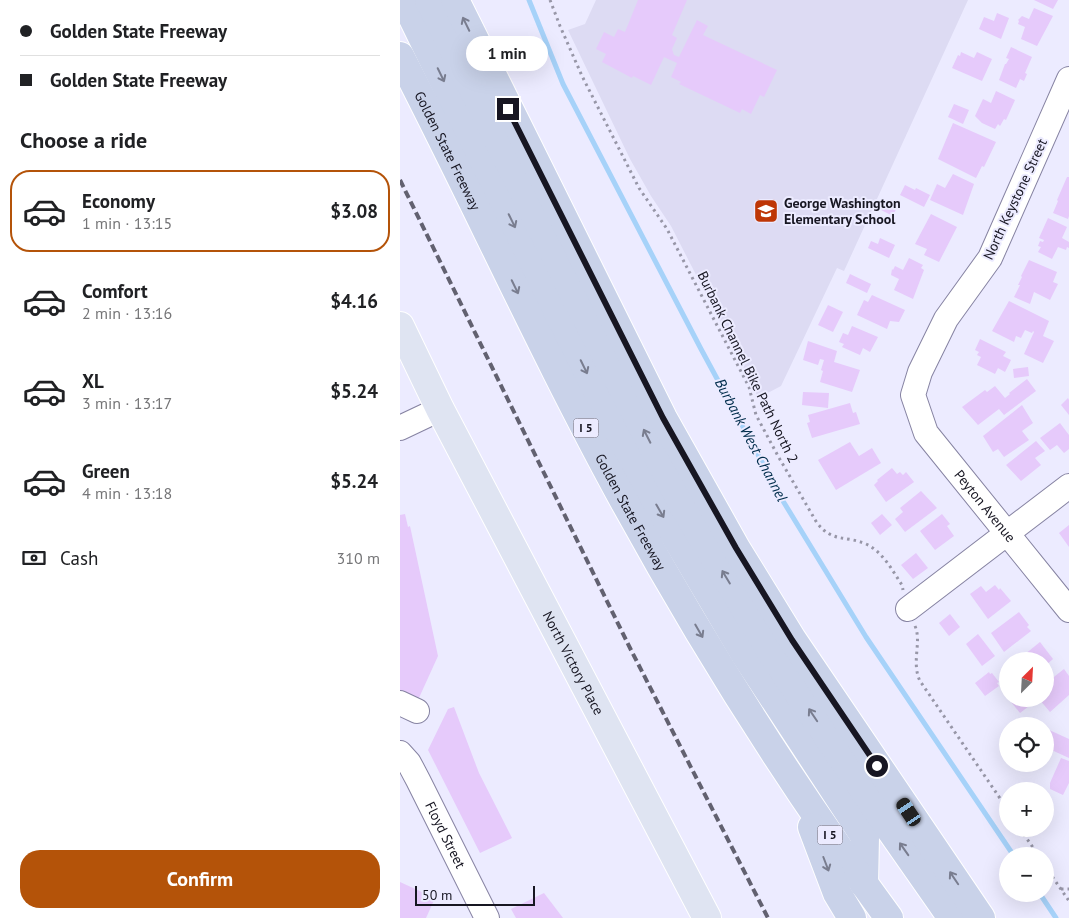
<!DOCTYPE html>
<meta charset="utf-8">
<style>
body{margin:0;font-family:"PT Sans",sans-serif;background:#f6f6f6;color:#202124;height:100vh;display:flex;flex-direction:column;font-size:19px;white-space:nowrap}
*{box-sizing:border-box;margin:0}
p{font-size:16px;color:#757577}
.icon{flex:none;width:28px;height:28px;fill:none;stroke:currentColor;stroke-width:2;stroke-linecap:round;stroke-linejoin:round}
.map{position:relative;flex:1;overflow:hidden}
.drawer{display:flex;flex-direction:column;background:#fff;width:400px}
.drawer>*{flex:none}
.banner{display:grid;align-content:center;height:110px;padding:0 20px;background:#fff}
.needle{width:32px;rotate:24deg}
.controls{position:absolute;left:599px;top:652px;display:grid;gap:10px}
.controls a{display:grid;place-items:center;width:55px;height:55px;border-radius:50%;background:#fff;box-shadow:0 5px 20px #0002;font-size:25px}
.scale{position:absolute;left:15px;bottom:12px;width:120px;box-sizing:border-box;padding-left:5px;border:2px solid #171622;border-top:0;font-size:14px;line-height:18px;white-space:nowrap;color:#171622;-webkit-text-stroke:4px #ecebff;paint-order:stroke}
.end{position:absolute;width:22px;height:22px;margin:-11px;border:6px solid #171622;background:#fff;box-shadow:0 0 0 2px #fff}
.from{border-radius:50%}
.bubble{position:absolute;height:35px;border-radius:18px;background:#fff;box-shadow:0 5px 20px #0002;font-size:16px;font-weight:600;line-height:35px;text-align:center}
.car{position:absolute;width:15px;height:30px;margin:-15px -8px;border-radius:6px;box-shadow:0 0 4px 1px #0007;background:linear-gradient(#222 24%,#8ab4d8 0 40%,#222 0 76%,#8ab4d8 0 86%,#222 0)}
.banner b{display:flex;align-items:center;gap:18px;height:48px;font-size:19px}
.banner b+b{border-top:1px solid #e0e0e0}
.banner i{width:12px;height:12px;background:#202124}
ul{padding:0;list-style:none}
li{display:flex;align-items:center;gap:15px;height:82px;margin:0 10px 8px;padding:0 10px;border:2px solid transparent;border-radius:20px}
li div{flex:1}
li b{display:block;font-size:19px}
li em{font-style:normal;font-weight:600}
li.selected{border-color:#b45309}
li>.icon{width:45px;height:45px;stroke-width:1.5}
h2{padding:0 20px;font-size:22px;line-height:60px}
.pay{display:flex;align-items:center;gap:12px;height:55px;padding:0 20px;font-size:19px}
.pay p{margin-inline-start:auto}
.cta{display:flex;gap:10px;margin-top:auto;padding:10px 20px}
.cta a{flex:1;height:58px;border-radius:20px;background:#b45309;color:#fff;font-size:20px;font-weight:600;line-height:58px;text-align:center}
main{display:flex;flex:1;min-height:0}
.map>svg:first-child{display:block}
.built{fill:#dddbf3}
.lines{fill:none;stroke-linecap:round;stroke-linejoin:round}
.stream{stroke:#a6d2f9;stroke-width:5}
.building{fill:#e6cafb}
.minor-casing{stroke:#8683a2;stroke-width:26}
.major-casing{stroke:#fff;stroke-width:30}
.highway-casing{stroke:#fff;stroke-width:30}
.path{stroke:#9796a7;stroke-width:3;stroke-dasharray:2.5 4;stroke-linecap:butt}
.minor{stroke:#fff;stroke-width:24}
.major{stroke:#dfe4f2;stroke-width:28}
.highway{stroke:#c9d2e9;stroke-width:28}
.rail{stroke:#626170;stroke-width:4;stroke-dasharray:8 4;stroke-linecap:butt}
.oneway{stroke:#797d8f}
.route{stroke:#171622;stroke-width:6}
.labels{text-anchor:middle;stroke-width:4;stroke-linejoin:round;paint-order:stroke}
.shield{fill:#ecebff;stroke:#575664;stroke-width:1}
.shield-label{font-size:12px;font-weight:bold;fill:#171622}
.street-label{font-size:14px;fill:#171622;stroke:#ecebff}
.poi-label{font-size:14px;font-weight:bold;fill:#171622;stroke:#ecebff;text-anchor:start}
.water-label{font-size:15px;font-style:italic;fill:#012d4c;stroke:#ecebff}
</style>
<main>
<section class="drawer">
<div class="banner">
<b><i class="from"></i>Golden State Freeway</b>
<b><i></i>Golden State Freeway</b>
</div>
<h2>Choose a ride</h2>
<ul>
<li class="selected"><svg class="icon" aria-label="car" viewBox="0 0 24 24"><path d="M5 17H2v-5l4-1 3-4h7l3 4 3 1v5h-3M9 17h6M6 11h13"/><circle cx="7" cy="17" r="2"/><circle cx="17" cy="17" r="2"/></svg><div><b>Economy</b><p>1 min · 13:15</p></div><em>$3.08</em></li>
<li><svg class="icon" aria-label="car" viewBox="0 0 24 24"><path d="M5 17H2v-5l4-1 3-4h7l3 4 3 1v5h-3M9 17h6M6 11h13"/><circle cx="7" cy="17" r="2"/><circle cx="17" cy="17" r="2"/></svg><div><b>Comfort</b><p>2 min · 13:16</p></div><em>$4.16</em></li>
<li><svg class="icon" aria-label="car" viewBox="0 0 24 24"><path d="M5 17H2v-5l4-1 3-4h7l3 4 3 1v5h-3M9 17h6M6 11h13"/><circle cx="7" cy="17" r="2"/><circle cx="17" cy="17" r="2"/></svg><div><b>XL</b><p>3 min · 13:17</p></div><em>$5.24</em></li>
<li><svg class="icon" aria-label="car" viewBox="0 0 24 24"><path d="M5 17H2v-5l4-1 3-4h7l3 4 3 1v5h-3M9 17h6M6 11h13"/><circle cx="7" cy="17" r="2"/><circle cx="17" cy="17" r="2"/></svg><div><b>Green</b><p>4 min · 13:18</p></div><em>$5.24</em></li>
</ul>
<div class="pay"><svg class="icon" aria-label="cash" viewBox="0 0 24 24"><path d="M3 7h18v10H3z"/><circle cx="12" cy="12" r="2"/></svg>Cash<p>310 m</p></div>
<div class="cta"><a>Confirm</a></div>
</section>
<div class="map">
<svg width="669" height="918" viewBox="0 0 669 918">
<rect width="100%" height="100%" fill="#ecebff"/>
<polygon class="built" points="196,0 568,0 444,271 437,268 381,386 358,398 351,382 271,226 251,196 230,159 168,30 185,24"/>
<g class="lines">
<g class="stream">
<polyline points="129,0 163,84 301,349 383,501 466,637 614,856"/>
<polyline points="640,894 656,918"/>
</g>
</g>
<g class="building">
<polygon points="238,0 287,0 272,35 277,38 272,49 274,55 279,57 297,20 308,26 303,35 377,70 364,97 360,95 351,114 342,109 340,113 279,84 281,82 271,77 277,63 264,57 251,85 233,76 232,78 202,62 206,54 196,49 204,32 214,37 218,29 225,32"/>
<polygon points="634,0 658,0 653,9"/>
<polygon points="634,8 653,16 637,46 621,39 625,27 618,24 619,21 618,20 622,16 629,19"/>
<polygon points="597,13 609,18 601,39 579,29 584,17 594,21"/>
<polygon points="611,47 632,57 625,73 627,74 624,81 620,79 616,88 599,80 605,64 606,64 609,59 606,58"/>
<polygon points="561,52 574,58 577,52 592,59 582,81 552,68 558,55 560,56"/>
<polygon points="596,91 615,100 606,120 604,119 600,126 598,124 595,129 582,123 575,116 583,99 591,103"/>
<polygon points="554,104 569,110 563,124 548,117"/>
<polygon points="553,123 596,142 584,167 582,166 576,178 538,159"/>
<polygon points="553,174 574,184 563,215 530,200 537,184 545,188"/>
<polygon points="667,177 669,177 669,216 668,219 653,213 658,201 657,200"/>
<polygon points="505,185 515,190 516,188 530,195 524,207 500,195"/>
<polygon points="483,200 497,207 493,216 479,209"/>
<polygon points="531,214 557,227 539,262 524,255 527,249 515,244"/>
<polygon points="648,218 667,227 662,238 669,242 669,248 667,247 666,250 658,247 652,259 638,252 641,247 638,246 640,241 643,242 644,240 639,238"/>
<polygon points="480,238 495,245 489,258 468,248 471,241 478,244"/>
<polygon points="509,258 523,265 521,268 524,270 513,299 494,290 499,279 491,275 492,269 493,270 495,266 503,270"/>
<polygon points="629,260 657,272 653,282 658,284 650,300 634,292 630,304 614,297 620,285 618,285 622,277 621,276"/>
<polygon points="450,274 471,284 467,293 446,283"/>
<polygon points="472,295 505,310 499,322 490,321 487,329 457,315 464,300 468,302"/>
<polygon points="609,301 649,321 643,336 654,341 643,363 624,354 634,332 633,331 632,333 625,330 621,338 616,336 614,342 592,331"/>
<polygon points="428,305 443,312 433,332 418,325"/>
<polygon points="452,326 478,337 470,352 463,348 460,355 442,347 444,344 439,342 443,333 448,335"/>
<polygon points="580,339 606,352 603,356 611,360 605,372 598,368 595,374 577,365 581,357 577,355 579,352 575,350"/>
<polygon points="408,341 437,351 434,362 460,370 452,392 420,382 423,371 421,370 424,360 420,359 418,365 403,360"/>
<polygon points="628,367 629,376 614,378 613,369"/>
<polygon points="627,379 636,391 604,415 599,409 578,425 562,407 585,390 587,392 595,386 605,398 610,394 609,393"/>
<polygon points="403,392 429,393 428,408 402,405"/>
<polygon points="668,398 669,400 669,415 661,405"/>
<polygon points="450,403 453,413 456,412 460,424 412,438 407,423 410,422 408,415"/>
<polygon points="622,405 633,423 622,431 629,440 604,457 598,449 593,452 583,436"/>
<polygon points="660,423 669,435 669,449 664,453 657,445 650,450 640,438"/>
<polygon points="636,441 645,451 635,458 641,465 621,481 606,465"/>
<polygon points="450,442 459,456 472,448 481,463 436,490 418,460"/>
<polygon points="492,468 497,474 500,472 503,475 506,472 514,482 486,502 474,485 478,481 477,480"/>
<polygon points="521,491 537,508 505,532 495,519 503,512 500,508"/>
<polygon points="5,514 8,527 10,526 38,656 18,700 0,692 0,515"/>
<polygon points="482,514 492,525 480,535 471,523"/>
<polygon points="542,514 550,524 547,526 554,536 535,550 520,531"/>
<polygon points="669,525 669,547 659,533"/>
<polygon points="516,553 528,568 513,579 501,565"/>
<polygon points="595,585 599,590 600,588 611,601 588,619 570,594 581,586 586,592"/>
<polygon points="619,612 629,625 627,627 631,631 604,652 591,633"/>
<polygon points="550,614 560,627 549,636 539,623"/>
<polygon points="578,634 595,656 582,666 566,644"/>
<polygon points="640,642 653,659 645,666 645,661 621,661 619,659"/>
<polygon points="664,669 669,676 669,695 650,712 639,699 645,699 645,684"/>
<polygon points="589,672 590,674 592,673 599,682 597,683 599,686 585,696 575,683"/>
<polygon points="615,699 629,699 633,703 620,713 611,702"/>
<polygon points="54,707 79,773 112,838 80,853 28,750 48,709"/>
<polygon points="647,729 669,739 669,758 645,747 645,734"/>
<polygon points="661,758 669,761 669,783 663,795 650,789 650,783"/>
<polygon points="0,882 35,898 26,918 0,918"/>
<polygon points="144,893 163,918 116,918 111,909"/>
</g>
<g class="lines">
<defs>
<g id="minor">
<path id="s1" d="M 669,79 L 590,258 L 546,319 L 520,372 L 513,395 L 526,433 L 669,610"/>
<polyline points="0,428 40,409"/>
<polyline points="508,609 669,486"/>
<polyline points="0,703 17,711"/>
<path id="s2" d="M 0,753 L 9,763 L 18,780 L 87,918"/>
</g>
<g id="major">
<path id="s3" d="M 0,326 L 40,409 L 307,918"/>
</g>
<g id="highway">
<polyline points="4,0 202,405 249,492 344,653 465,837 464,884"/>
<polyline points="29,0 176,298 285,509 376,660 489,828 552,918"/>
<polyline points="55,0 263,418 336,548 392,639 581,918"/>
<path id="s4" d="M 0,56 C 76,203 144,355 224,501 C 303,645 391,785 489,918"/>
<polyline points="412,827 437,893 452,918"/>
</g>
</defs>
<use href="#minor" class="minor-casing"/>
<use href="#major" class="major-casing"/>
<use href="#highway" class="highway-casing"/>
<g class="path">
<path d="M 150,0 L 160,26 L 182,76 L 239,188 L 267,229 L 349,387 L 356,415 L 378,456 L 417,523 C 433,543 445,535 466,544 C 483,552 492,570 502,585 L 503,590"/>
<path d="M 515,626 C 522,642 511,662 520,681 L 608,810"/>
<polyline points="620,829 639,856"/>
<polyline points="645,866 669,901"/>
<polyline points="661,889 669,889"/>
</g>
<use href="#minor" class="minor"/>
<use href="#major" class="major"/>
<use href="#highway" class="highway"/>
<polyline class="rail" points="0,180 231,650 368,918"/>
</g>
<defs><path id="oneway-shaft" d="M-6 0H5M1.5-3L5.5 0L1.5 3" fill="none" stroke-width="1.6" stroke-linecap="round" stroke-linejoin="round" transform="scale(1.25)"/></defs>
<g class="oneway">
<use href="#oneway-shaft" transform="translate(66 24) rotate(-116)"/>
<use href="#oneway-shaft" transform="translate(41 75) rotate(64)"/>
<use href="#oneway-shaft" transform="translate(112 221) rotate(64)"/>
<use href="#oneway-shaft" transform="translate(115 287) rotate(64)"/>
<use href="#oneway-shaft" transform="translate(184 367) rotate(64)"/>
<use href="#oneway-shaft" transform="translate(247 436) rotate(-117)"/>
<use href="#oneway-shaft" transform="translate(260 511) rotate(60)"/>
<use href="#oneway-shaft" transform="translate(326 577) rotate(-121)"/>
<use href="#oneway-shaft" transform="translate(299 631) rotate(60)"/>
<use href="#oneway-shaft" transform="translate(413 715) rotate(-124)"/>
<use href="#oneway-shaft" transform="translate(504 849) rotate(-125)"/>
<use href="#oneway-shaft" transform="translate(426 864) rotate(69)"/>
<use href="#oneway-shaft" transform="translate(554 878) rotate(-124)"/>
</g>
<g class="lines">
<polyline class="route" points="108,109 263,418 336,548 392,640 477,766"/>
</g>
<defs>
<symbol id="school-square" viewBox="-11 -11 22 22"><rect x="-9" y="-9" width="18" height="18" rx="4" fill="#be3606" stroke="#ecebff"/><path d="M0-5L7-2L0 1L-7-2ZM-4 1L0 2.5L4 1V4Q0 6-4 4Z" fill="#fff"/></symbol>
</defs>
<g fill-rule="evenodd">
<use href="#school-square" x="352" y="197" width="28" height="28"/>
</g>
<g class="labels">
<g class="shield">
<rect x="173.5" y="418.5" width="25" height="19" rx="4"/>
<rect x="417.5" y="825.5" width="25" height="19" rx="4"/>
</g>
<g class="shield-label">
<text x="186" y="432">I 5</text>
<text x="430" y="839">I 5</text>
</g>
<g class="street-label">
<text dy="5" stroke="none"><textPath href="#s4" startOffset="106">Golden State Freeway</textPath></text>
<text transform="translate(615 199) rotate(-65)" y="5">North Keystone Street</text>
<text transform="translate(348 367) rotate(64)" y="5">Burbank Channel Bike Path North 2</text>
<text dy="5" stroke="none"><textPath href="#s1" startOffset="488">Peyton Avenue</textPath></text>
<text dy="5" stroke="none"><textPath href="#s4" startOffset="511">Golden State Freeway</textPath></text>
<text dy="5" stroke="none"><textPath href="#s3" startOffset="379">North Victory Place</textPath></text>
<text dy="5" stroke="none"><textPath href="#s2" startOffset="94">Floyd Street</textPath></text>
</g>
<g class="poi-label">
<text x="384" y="208">George Washington<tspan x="384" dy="16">Elementary School</tspan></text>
</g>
<g class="water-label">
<text transform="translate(351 440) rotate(62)" y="5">Burbank West Channel</text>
</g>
</g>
</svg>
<div class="controls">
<a><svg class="needle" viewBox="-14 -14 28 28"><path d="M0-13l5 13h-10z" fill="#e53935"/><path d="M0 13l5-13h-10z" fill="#757577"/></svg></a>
<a><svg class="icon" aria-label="locate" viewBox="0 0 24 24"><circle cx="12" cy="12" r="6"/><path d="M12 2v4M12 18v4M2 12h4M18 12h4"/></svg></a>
<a>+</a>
<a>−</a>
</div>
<div class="scale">50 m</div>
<i class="end from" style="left:477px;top:766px"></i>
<i class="end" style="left:108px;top:109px"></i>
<div class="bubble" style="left:66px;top:36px;width:82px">1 min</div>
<i class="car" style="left:509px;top:812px;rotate:326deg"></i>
</div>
</main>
